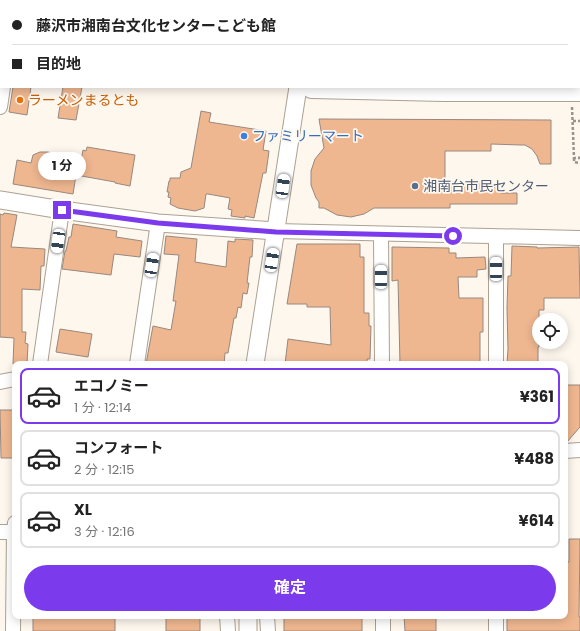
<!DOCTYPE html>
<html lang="ja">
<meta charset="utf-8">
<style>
body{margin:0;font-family:Poppins,"Noto Sans JP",sans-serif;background:#f2f2f2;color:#222;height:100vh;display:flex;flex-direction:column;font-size:15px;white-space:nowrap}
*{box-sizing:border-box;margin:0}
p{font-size:13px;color:#767676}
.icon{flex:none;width:22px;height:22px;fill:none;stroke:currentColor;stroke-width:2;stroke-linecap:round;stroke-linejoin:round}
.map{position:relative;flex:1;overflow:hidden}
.side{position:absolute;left:12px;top:361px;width:556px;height:258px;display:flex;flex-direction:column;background:#fff;border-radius:8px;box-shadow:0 2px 10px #0003}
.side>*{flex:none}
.banner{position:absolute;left:0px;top:0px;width:580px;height:88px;box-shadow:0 2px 10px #0003;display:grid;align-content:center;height:88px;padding:0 12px;background:#fff}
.tools{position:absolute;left:532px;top:313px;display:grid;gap:8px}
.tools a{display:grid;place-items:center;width:36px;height:36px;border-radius:50%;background:#fff;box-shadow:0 2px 10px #0003;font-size:20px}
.end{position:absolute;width:18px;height:18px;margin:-9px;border:5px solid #7c3aed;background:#fff;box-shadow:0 0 0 2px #fff}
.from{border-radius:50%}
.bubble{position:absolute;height:28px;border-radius:14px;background:#fff;box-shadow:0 2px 10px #0003;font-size:13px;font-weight:700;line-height:28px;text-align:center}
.car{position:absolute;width:12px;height:24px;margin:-12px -6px;border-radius:5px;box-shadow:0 0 3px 1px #0007;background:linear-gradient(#fff 24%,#345 0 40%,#fff 0 76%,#345 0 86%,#fff 0)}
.banner b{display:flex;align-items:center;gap:14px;height:38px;font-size:15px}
.banner b+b{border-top:1px solid #e0e0e0}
.banner i{width:10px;height:10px;background:#222}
ul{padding:7px 0 0;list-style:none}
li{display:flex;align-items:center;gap:12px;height:56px;margin:0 8px 6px;padding:0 4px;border:2px solid #e0e0e0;border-radius:8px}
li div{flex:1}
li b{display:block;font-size:15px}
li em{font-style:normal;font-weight:700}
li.on{border-color:#7c3aed}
li>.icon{width:36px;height:36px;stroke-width:1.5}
.primary-button{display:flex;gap:8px;margin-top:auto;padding:8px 12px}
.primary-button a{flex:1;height:46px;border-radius:24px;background:#7c3aed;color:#fff;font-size:16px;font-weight:700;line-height:46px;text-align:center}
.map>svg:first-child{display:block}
.green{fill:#b7f4d4}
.building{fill:#efb790;stroke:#98887e}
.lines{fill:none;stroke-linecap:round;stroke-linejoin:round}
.minor-casing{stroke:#aca192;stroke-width:16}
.tertiary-casing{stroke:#aca192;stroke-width:19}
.trunk-casing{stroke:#aca192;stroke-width:24}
.path{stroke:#99938c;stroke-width:2.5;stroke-dasharray:3 2;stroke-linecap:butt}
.minor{stroke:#fff;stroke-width:14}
.tertiary{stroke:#fff;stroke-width:17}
.trunk{stroke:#fff;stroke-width:22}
.route{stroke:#7c3aed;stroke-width:5}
.food-dot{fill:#e8710a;stroke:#fef7ee;stroke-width:1.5}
.shop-dot{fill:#3f7fe0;stroke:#fef7ee;stroke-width:1.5}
.service-dot{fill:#5c6f8a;stroke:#fef7ee;stroke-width:1.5}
.labels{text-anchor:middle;stroke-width:3.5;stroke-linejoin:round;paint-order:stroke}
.food-label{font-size:14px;fill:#c56008;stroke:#fef7ee;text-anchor:start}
.shop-label{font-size:14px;fill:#366cbe;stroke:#fef7ee;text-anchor:start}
.service-label{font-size:14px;fill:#4e5e75;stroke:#fef7ee;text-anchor:start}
</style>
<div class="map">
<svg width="580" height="631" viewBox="0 0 580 631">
<rect width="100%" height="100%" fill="#fef7ee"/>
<polygon class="green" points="471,0 580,0 580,72 579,1 471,1"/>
<g class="building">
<polygon points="13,87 31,87 27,115 9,112"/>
<polygon points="63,87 82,87 76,120 58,118"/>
<polygon points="201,111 211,113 209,122 266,131 263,150 269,151 266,173 263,173 254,218 245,216 245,218 231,216 232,210 228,209 230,198 208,194 206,194 204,208 195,211 178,208 170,204 171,198 168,197 169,192 167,192 169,181 170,181 170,178 180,178 181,172 191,168"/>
<polygon points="319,119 551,120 551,164 540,164 537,156 532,149 525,145 521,145 491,144 491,151 445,151 445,182 490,182 490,187 501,187 501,193 517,193 517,204 450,204 450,208 374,208 364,214 351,217 337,215 324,208 319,208 319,202 316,198 311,185 311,171 315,159 324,148"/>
<polygon points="87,147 135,155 130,186 115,183 115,182 76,175 73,194 13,184 17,160 31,163 33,155 40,152 48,152 59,155 58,162 80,166 83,150 86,151"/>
<polygon points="4,213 17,215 11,247 45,249 44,266 41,266 40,290 22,289 22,332 26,332 25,343 28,344 27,364 13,364 14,338 0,337 0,214 3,215"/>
<polygon points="73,224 117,231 116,237 142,241 140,257 114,254 111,275 62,269 65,251 66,251 69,237 71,237"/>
<polygon points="166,236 197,239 195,262 226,267 228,241 235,242 235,239 253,240 252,257 250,257 247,283 249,283 247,294 243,293 241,308 238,307 236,318 234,318 228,353 225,353 224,364 146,364 153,326 171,330 176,301 173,301 179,255 164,254"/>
<polygon points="297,244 360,244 360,257 364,257 364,313 369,313 369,326 371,326 370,359 367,359 367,364 285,364 288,339 331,345 330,307 307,307 307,304 287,304"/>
<polygon points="512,246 537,247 537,248 579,247 580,298 544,298 544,310 539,310 539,347 538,347 538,364 507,364 508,349 507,308 508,276 511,276"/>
<polygon points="392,247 449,248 449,253 456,253 456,258 485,257 486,269 477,270 477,277 458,277 459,298 483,298 483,332 480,332 480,364 400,364 398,280 392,281"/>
<polygon points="60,329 92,334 88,357 56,352"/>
<polygon points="565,385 580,385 580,427 567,442 565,442"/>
<polygon points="0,410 15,410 15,458 1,458"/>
<polygon points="569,539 580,539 579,617 580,617 580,631 507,631 507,616 565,616 565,562 569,562"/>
<rect x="33" y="616" width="82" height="15"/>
<rect x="166" y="616" width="34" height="15"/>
<rect x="284" y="616" width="78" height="15"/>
<polygon points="404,616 436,616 436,631 405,631"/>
</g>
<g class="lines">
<defs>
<g id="minor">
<polyline points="16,1 16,0"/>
<polyline points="0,107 3,87"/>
<polyline points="276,231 580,238"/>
<polyline points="381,234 382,364"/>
<polyline points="496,237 496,364"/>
<polyline points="40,364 62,210"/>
<polyline points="137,364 158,223"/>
<polyline points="0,382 15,379"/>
<polyline points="565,451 580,450"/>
<polyline points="0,532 15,532"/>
<polyline points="227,616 228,631"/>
<polyline points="267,616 268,631"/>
<polyline points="383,616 383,631"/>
<polyline points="496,616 496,631"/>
<polyline points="13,631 14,532 15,523"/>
</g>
<g id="tertiary">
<polyline points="170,1 170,0"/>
<polyline points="311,1 311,0"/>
<polyline points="458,1 458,0"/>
<polyline points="0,200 62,210 158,223 276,231"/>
<polyline points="255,364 298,87"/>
<polyline points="248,616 248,631"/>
</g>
<g id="trunk">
<polyline points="0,53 1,53"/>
<polyline points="312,87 444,90 580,90"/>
</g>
</defs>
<use href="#minor" class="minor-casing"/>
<use href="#tertiary" class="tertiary-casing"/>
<use href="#trunk" class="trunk-casing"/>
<g class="path">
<polyline points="565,1 565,0"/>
<polyline points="579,37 580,38"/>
<polyline points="572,107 574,158 579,158 580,157"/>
<polyline points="573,121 580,121"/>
<polyline points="574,158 574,162 580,163"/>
</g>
<use href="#minor" class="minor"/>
<use href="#tertiary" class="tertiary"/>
<use href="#trunk" class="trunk"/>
</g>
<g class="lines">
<polyline class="route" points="62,210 158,223 276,232 453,236"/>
</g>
<circle class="food-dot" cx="20" cy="100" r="4"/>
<circle class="shop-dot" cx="244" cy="136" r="4"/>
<circle class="service-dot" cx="415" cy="186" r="4"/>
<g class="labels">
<g class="food-label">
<text x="28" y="105">ラーメンまるとも</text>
</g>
<g class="shop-label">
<text x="252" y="141">ファミリーマート</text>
</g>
<g class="service-label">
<text x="423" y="191">湘南台市民センター</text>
</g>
</g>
</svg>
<div class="tools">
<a><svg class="icon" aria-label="locate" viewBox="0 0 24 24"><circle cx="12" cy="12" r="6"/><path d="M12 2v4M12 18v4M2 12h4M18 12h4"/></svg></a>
</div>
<i class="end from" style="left:453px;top:236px"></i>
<i class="end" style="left:62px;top:210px"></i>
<div class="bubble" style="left:38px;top:152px;width:48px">1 分</div>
<i class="car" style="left:283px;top:186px;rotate:8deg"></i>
<i class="car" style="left:58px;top:241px;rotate:188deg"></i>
<i class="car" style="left:272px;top:260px;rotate:9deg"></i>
<i class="car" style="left:152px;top:265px;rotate:9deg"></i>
<i class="car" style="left:496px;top:269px;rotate:0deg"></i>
<i class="car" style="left:381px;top:277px;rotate:0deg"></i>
<div class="banner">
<b><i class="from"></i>藤沢市湘南台文化センターこども館</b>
<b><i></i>目的地</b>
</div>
<section class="side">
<ul>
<li class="on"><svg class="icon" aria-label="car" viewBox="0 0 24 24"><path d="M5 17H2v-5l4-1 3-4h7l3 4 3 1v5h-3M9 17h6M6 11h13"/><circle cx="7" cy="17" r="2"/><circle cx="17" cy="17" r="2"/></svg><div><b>エコノミー</b><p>1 分 · 12:14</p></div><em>¥361</em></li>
<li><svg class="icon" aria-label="car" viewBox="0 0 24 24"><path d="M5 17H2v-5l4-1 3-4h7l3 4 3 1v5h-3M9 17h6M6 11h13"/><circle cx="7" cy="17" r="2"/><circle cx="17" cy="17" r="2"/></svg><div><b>コンフォート</b><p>2 分 · 12:15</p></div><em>¥488</em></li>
<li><svg class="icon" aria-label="car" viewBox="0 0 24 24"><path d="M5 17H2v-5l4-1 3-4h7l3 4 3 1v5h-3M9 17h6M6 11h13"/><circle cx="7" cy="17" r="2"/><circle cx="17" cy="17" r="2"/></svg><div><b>XL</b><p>3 分 · 12:16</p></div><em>¥614</em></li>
</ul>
<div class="primary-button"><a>確定</a></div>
</section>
</div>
